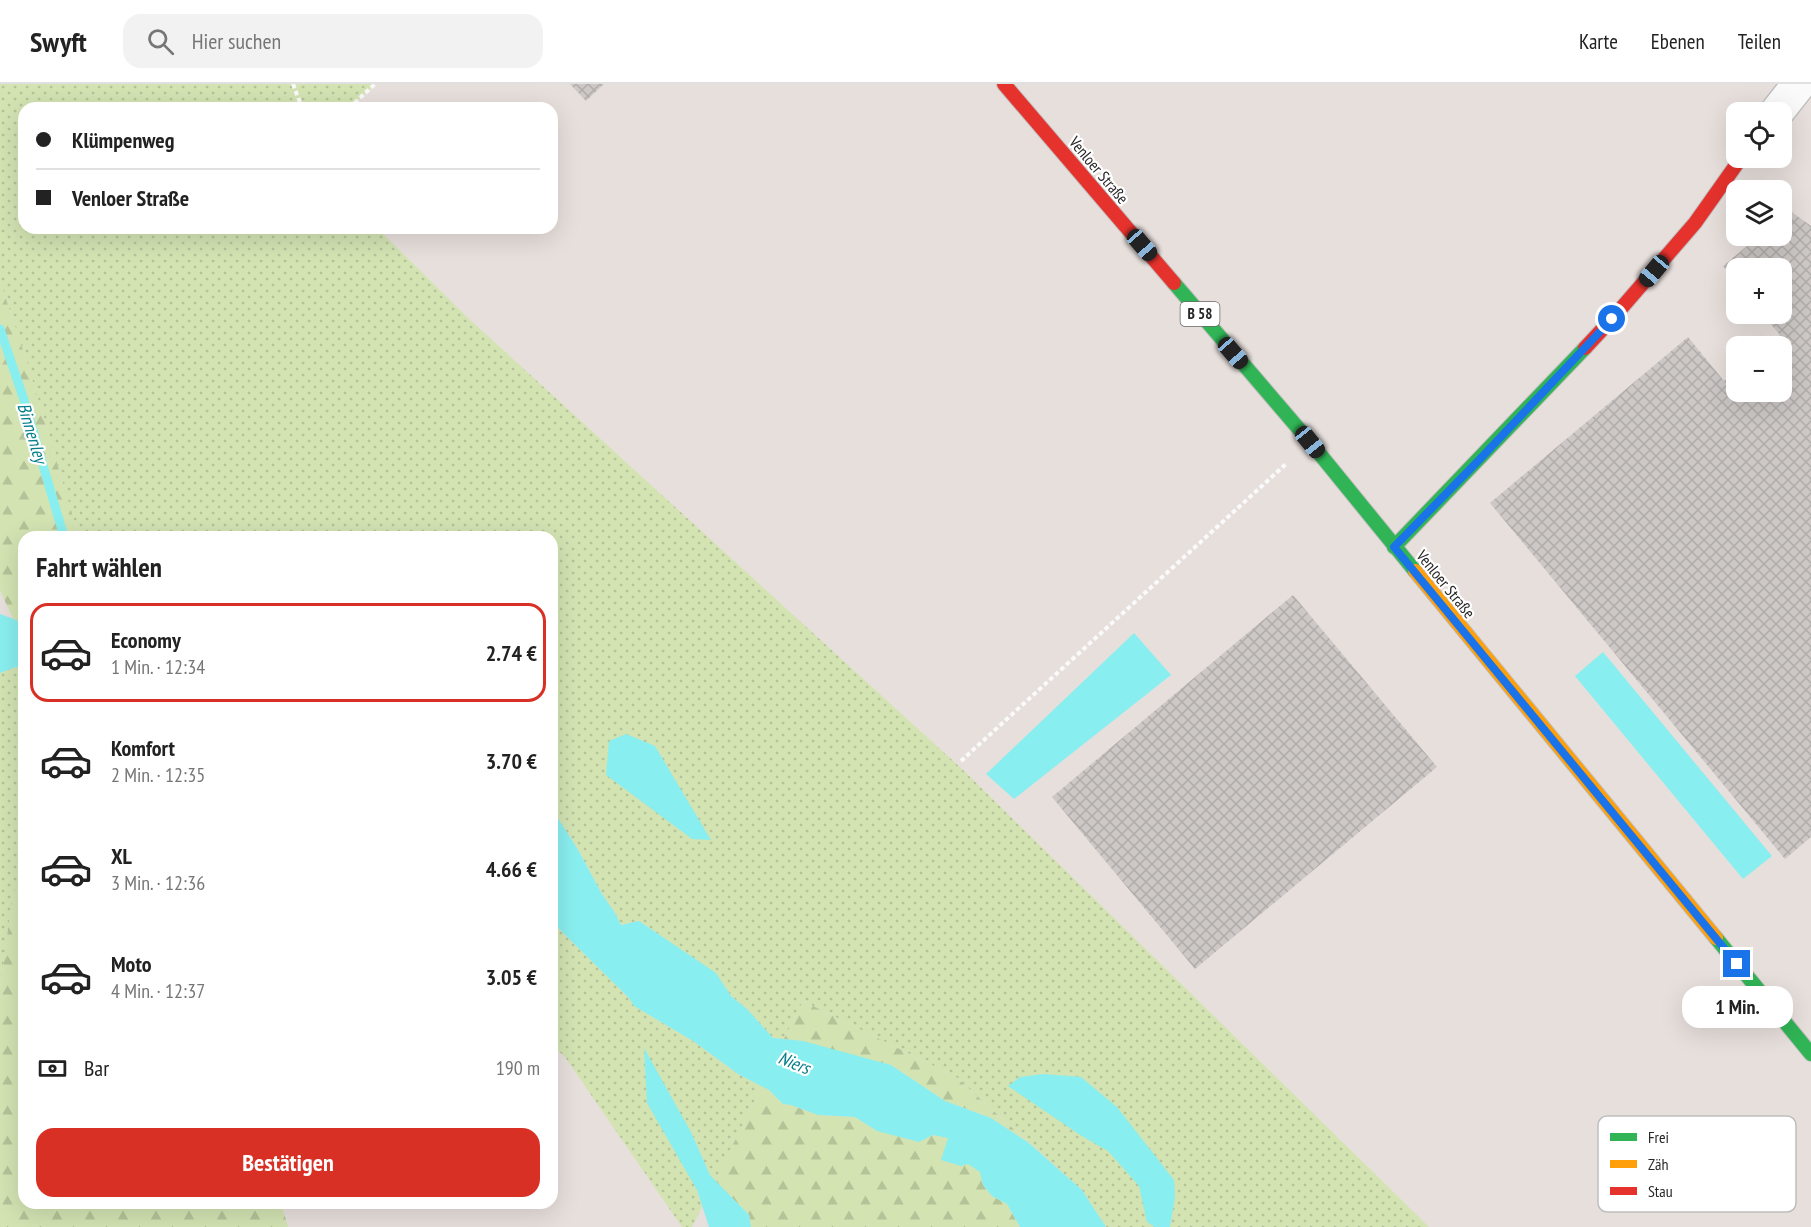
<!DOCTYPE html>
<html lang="de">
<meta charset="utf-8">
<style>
body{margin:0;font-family:"PT Sans Narrow",sans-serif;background:#f2f2f2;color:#222;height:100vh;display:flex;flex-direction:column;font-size:22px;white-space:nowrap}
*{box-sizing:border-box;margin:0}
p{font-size:20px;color:#767676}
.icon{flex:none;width:33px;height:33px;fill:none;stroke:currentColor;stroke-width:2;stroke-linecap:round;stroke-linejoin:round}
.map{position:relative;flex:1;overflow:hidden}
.side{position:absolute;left:18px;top:447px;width:540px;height:678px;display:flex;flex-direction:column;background:#fff;border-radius:18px;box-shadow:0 6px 24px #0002}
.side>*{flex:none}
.hud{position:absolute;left:18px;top:18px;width:540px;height:132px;border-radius:18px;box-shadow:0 6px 24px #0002;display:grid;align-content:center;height:132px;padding:0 18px;background:#fff}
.buttons{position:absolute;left:1726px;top:18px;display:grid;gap:12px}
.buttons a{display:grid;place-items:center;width:66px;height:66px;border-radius:12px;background:#fff;box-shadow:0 6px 24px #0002;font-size:30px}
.end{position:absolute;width:27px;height:27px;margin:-14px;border:8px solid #1a73e8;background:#fff;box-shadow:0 0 0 3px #fff}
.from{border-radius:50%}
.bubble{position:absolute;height:42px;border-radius:18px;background:#fff;box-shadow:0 6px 24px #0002;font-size:20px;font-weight:800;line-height:42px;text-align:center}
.car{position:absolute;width:18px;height:36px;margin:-18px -9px;border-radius:8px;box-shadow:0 0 4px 2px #0007;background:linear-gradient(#222 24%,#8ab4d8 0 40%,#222 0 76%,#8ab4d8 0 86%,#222 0)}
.hud b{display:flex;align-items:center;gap:21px;height:57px;font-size:22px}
.hud b+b{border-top:2px solid #e0e0e0}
.hud i{width:15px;height:15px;background:#222}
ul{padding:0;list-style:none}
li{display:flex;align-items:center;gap:18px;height:99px;margin:0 12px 9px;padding:0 6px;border:3px solid transparent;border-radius:18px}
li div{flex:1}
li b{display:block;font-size:22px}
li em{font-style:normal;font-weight:800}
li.selected{border-color:#d93025}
li>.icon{width:54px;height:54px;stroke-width:1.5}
h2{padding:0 18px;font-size:27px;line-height:72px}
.pay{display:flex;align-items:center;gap:15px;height:66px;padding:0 18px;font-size:22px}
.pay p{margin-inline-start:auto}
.primary-button{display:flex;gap:12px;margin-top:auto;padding:12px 18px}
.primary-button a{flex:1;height:69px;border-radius:18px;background:#d93025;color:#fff;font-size:24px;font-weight:800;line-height:69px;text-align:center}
header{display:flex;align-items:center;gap:36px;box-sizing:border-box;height:84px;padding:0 30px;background:#fff;border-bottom:2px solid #e0e0e0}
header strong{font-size:28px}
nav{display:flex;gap:33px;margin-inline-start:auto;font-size:21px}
.search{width:420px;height:54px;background:#f2f2f2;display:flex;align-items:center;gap:15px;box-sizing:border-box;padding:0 21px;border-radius:18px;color:#767676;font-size:22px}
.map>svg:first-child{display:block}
.grass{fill:url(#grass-dots)}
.forest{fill:url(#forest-firs)}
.water{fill:#89eeef}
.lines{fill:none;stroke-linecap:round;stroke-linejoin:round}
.stream{stroke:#89eeef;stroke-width:9}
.building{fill:url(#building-cross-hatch)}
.street-casing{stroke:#c0bebe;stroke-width:36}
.fast-casing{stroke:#c0bebe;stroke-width:16}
.slow-casing{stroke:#c0bebe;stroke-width:16}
.jam-casing{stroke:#c0bebe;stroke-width:16}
.path{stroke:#fbfafa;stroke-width:4;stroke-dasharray:4.5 3;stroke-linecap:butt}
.street{stroke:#fbfafa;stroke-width:33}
.fast{stroke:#30b455;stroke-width:14}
.slow{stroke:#ff9f0a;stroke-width:14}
.jam{stroke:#e5322d;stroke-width:14}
.route{stroke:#1a73e8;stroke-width:8}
.labels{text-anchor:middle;stroke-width:4.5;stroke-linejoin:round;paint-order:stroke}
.shield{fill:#fff;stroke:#686868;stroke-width:1.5}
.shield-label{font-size:15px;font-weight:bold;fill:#272727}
.street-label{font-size:16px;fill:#272727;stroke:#fff}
.water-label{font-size:18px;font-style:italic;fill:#057e8b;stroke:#fff}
.key{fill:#fff;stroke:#bebebe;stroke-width:1.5}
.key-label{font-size:16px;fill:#272727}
</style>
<header>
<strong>Swyft</strong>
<div class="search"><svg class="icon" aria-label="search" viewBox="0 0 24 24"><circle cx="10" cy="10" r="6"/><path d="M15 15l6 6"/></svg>Hier suchen</div>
<nav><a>Karte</a><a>Ebenen</a><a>Teilen</a></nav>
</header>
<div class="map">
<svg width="1811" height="1143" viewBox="0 0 1811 1143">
<defs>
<pattern id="grass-dots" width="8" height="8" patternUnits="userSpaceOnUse" patternTransform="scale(1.5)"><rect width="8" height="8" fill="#d3e3b2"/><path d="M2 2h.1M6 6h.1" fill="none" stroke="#b5c399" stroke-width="1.8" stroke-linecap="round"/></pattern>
<pattern id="forest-firs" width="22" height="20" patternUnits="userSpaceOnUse" patternTransform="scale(1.5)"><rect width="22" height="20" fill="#d3e3b2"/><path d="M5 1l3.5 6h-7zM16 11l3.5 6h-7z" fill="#b5c399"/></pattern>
<pattern id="building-cross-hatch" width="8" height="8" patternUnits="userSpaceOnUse" patternTransform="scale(1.5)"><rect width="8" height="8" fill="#cdc8c5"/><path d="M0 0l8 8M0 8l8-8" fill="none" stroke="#b0aca9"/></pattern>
</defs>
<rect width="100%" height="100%" fill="#e7dfdc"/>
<g class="grass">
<polygon points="0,0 375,0 349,24 24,24 24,144 377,144 467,233 963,686 1429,1143 1106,1143 1082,1106 956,993 803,917 784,955 773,954 747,925 731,912 715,889 639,837 621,841 615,829 602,810 577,764 552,725 552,453 79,453 27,278 0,197"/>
<polygon points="16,583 24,585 24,799 13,808 0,905 0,589"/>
<polygon points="552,835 555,841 629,914 634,922 693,957 738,990 762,1002 715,1097 710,1091 691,1048 697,1106 702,1123 692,1143 682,1143 565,973 552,961"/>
</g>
<g class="forest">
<polygon points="0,197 27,278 79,453 24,453 24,539 13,535 0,506"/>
<polygon points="24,799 24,1119 281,1119 288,1143 0,1143 0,905 13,808"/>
<polygon points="803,917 956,993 1029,1059 991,1034 945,1017 891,981 784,955"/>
<polygon points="762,1002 769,1006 783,1020 791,1021 818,1031 855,1033 877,1047 933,1051 948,1054 968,1079 980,1088 983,1101 992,1112 1007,1120 1020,1143 751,1143 749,1131 715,1097"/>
</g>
<g class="water">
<polygon points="0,530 24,539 24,585 16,583 0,589"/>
<polygon points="1134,549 1171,591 1014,715 986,690"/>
<polygon points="1603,568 1772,772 1743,795 1575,592"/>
<polygon points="626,650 655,662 711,756 692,755 606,691 609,657"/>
<polygon points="552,725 577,764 602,810 615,829 621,841 639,837 716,889 731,912 747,925 773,954 803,957 891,981 945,1017 991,1034 1029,1059 1082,1106 1106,1143 1020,1143 1007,1120 992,1112 983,1101 980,1088 968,1080 961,1082 941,1076 948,1054 933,1051 919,1058 877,1047 855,1033 818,1031 791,1021 783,1020 769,1006 738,990 693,957 634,922 629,914 555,841 552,835"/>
<polygon points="644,964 691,1048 710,1091 749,1131 751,1143 709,1143 697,1106 647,1019"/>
<polygon points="1044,990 1081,993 1117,1023 1174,1096 1175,1113 1170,1143 1155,1143 1147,1138 1139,1102 1108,1067 1080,1051 1008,1002 1020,993"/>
</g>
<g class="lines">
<polyline class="stream" points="0,245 24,316 64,453"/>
</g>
<g class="building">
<polygon points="570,0 604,0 586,17"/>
<polygon points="1789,126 1811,142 1811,753 1785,775 1490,419 1688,253 1724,297 1737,287 1737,308 1782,308 1782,262 1766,262 1780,251 1762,230 1782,230 1782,184 1737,184 1737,199 1723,182 1759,152 1782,152 1782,132"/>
<polygon points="1293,511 1437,683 1195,885 1052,713"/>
</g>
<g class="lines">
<defs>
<polyline id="street" points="1777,28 1799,0"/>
<g id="fast">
<polyline points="1174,199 1310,358 1415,487"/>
<polyline points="1394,463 1585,264"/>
<polyline points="1716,854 1811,970"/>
</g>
<polyline id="slow" points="1415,487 1716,854"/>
<g id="jam">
<polyline points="1004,0 1174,199"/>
<polyline points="1585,264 1612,235 1695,139 1741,74"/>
</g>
</defs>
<use href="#street" class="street-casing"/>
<use href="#fast" class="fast-casing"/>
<use href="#slow" class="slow-casing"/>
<use href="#jam" class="jam-casing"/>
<g class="path">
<polyline points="293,0 302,24"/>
<polyline points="349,24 375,0"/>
<polyline points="961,677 1287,379"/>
</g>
<use href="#street" class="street"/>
<use href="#fast" class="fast"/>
<use href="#slow" class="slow"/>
<use href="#jam" class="jam"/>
</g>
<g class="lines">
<polyline class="route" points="1612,235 1480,375 1394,463 1737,880"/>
</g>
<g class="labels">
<rect class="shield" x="1180.5" y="218" width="39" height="24" rx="4.5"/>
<g class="shield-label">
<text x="1200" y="235">B 58</text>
</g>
<g class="street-label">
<text transform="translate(1099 86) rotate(50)" y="6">Venloer Straße</text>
<text transform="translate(1446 500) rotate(51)" y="6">Venloer Straße</text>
</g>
<g class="water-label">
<text transform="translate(32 349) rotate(73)" y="6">Binnenley</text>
<text transform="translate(794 979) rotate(22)" y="6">Niers</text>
</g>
</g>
<rect x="1598" y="1032" width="198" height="96" rx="9" class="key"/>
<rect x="1610" y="1049" width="27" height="8" fill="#30b455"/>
<rect x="1610" y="1076" width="27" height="8" fill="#ff9f0a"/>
<rect x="1610" y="1103" width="27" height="8" fill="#e5322d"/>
<g class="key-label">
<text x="1648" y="1059">Frei</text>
<text x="1648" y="1086">Zäh</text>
<text x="1648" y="1113">Stau</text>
</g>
</svg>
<div class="buttons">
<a><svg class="icon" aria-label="locate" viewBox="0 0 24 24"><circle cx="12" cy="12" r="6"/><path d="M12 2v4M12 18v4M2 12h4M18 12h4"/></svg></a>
<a><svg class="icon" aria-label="layers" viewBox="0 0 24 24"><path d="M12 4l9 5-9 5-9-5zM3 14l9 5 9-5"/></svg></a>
<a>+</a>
<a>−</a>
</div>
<i class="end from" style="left:1612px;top:235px"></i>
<i class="end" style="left:1737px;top:880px"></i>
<div class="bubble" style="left:1682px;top:902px;width:111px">1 Min.</div>
<i class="car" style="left:1142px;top:161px;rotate:139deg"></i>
<i class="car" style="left:1654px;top:187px;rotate:220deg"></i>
<i class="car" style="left:1233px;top:269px;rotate:139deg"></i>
<i class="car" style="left:1310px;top:358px;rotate:141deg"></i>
<div class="hud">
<b><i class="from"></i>Klümpenweg</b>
<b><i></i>Venloer Straße</b>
</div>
<section class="side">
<h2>Fahrt wählen</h2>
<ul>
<li class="selected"><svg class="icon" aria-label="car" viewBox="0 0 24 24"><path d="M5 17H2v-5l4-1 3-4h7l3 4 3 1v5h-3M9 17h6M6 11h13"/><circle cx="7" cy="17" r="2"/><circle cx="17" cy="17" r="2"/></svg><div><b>Economy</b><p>1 Min. · 12:34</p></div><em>2.74 €</em></li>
<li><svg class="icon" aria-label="car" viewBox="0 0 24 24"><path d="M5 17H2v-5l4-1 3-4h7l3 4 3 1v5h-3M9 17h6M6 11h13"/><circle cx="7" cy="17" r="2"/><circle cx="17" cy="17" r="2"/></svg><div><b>Komfort</b><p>2 Min. · 12:35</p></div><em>3.70 €</em></li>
<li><svg class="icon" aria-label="car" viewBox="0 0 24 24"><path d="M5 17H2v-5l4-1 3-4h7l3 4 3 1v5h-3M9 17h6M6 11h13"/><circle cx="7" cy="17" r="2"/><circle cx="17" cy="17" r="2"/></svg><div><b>XL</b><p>3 Min. · 12:36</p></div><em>4.66 €</em></li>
<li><svg class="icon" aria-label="car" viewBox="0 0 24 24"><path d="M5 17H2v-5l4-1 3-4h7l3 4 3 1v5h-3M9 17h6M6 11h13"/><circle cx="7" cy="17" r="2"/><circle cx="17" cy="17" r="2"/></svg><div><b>Moto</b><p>4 Min. · 12:37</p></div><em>3.05 €</em></li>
</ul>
<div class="pay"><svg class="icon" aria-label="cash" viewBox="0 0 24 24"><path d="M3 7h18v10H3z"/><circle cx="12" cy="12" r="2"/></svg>Bar<p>190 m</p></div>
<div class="primary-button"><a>Bestätigen</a></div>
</section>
</div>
